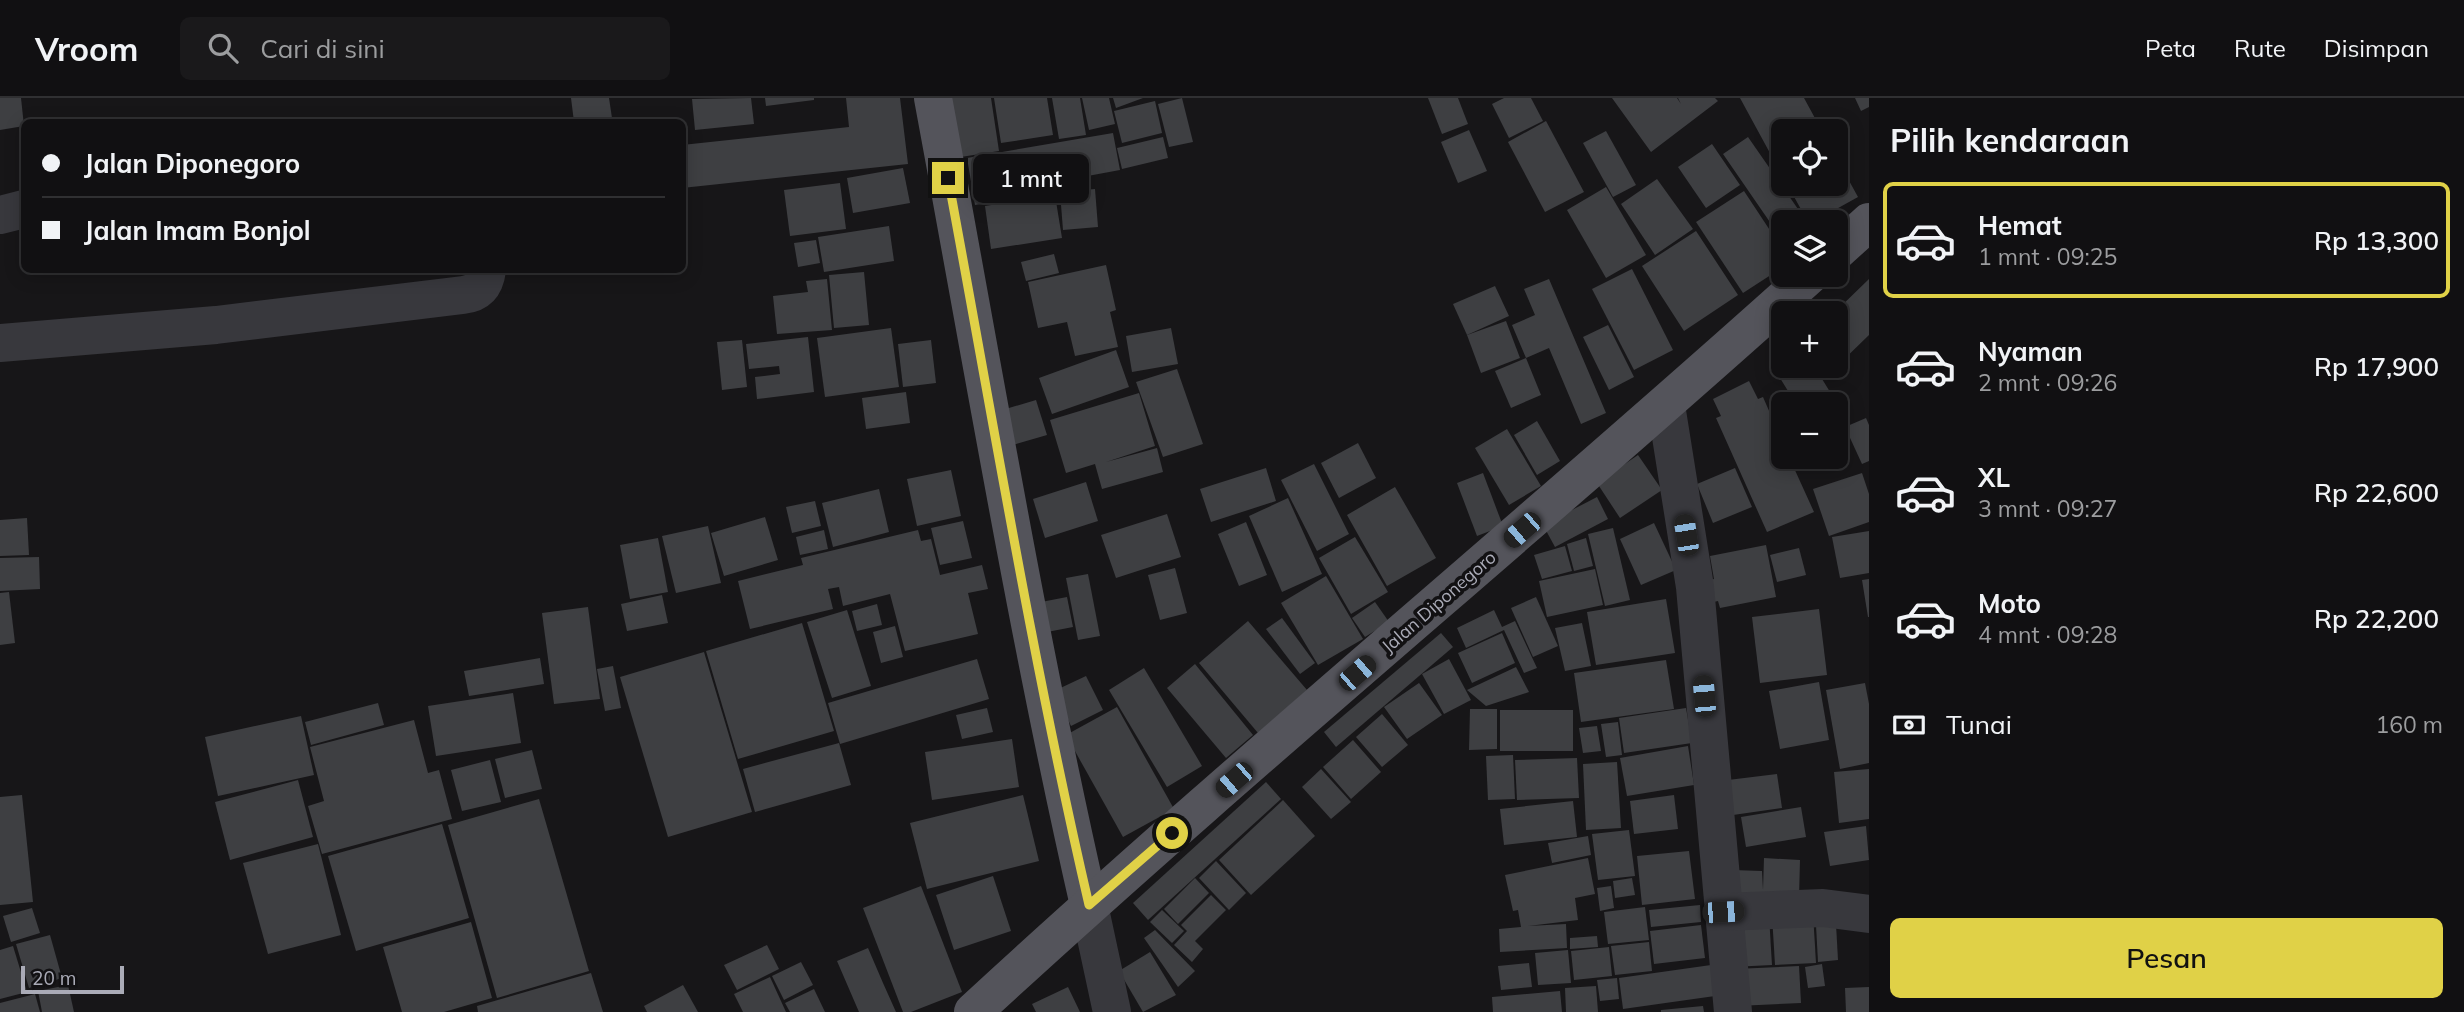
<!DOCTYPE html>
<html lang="id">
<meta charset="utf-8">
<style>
body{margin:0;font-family:Mulish,sans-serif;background:#1a191b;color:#f1f3f6;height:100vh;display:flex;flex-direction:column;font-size:26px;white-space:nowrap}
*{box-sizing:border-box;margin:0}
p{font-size:23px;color:#9c9d9f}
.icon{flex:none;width:38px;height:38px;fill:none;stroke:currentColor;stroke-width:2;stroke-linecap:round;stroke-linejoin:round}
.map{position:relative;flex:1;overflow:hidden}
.side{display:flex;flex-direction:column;background:#111012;width:595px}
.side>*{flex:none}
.top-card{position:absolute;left:21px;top:21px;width:665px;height:154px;border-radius:10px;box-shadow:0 4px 18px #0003,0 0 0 2px #303032;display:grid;align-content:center;height:154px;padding:0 21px;background:#111012}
.buttons{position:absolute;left:1771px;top:21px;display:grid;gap:14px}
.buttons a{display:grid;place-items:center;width:77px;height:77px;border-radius:10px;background:#111012;box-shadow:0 4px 18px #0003,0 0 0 2px #303032;font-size:35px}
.scale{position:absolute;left:21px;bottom:18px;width:103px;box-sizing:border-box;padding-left:7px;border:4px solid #aaabb7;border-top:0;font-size:19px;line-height:24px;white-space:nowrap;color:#aaabb7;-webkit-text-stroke:5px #121113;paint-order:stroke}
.end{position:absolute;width:32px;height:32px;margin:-16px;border:9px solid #e0d147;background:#111;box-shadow:0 0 0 4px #111}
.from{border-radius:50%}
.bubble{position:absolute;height:49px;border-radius:10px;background:#111012;box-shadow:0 4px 18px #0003,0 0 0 2px #303032;font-size:23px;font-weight:600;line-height:49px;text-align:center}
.car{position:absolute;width:21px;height:42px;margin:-21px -10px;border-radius:9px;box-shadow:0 0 5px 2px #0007;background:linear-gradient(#222 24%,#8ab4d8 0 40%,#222 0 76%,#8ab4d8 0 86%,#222 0)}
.top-card b{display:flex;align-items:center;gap:24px;height:66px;font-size:26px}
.top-card b+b{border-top:2px solid #303032}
.top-card i{width:18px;height:18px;background:#f1f3f6}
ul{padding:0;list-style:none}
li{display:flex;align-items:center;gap:21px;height:116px;margin:0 14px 10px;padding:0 7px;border:4px solid transparent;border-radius:10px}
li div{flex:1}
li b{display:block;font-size:26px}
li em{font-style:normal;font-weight:600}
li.on{border-color:#e0d147}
li>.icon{width:63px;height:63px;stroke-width:1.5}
h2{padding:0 21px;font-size:32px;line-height:84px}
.pay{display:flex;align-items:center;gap:18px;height:77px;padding:0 21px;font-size:26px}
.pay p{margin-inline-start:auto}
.primary-button{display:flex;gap:14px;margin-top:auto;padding:14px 21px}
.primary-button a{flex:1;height:80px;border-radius:10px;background:#e0d147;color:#111;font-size:28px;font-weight:600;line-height:80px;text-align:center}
header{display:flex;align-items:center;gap:42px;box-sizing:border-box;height:98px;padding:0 35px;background:#111012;border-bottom:2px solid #303032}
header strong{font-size:33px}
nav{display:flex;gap:38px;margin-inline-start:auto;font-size:24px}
.search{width:490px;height:63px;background:#1a191b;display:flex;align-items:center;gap:18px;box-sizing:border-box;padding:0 24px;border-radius:10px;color:#9c9d9f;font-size:26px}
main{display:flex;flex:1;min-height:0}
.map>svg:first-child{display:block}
.building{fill:#3e3f42}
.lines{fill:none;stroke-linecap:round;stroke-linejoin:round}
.minor{stroke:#38383d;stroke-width:38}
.major{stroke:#54545b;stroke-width:38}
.route{stroke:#e0d147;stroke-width:9}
.labels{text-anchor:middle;stroke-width:7;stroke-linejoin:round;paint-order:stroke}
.street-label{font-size:18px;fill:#aaabb7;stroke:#121113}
</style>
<header>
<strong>Vroom</strong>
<div class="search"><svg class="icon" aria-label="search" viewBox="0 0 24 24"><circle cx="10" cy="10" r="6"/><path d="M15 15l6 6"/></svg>Cari di sini</div>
<nav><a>Peta</a><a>Rute</a><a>Disimpan</a></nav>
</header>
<main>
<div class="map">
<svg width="1869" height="914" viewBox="0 0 1869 914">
<rect width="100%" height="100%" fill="#171618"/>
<g class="building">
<polygon points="0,0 21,0 24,28 0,32"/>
<polygon points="571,0 609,0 612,20 574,24"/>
<polygon points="751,0 754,26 695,32 692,1"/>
<polygon points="765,0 814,0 814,2 766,8"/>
<polygon points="846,0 900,0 908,66 682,90 682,47 849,29"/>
<polygon points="939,0 991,0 999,53 948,61"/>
<polygon points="994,0 1047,0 1053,37 1001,45"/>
<polygon points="1052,0 1080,0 1086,37 1059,41"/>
<polygon points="1082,0 1109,0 1115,26 1089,32"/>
<polygon points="1113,0 1143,0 1116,10"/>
<polygon points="1182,0 1193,44 1169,49 1158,6"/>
<polygon points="1428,0 1458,0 1468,26 1442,36"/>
<polygon points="1504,0 1531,0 1543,23 1509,40 1492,6"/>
<polygon points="1612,0 1677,0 1681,6 1678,0 1715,0 1718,3 1651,54"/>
<polygon points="1740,0 1804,0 1822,33 1783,33 1783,79"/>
<polygon points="1855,0 1869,0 1869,9 1861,13"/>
<polygon points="1155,3 1162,35 1122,45 1114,13"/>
<polygon points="1546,23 1584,94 1545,114 1508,44"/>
<polygon points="1469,32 1487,73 1458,85 1441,44"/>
<polygon points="1606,33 1636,87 1613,99 1583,45"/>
<polygon points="1113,35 1120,72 1066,82 1068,90 975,107 967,60"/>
<polygon points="1163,39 1168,60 1122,71 1117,50"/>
<polygon points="1748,39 1807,124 1783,124 1783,143 1723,56"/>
<polygon points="1712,46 1740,87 1706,110 1678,69"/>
<polygon points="1836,59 1858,99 1813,124 1808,124 1787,86 1836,86"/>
<polygon points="903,70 910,105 853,115 847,80"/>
<polygon points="1657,81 1693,131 1655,157 1621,106"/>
<polygon points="840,85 846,131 790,138 784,92"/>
<polygon points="1606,89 1646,157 1606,180 1567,112"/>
<polygon points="1095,91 1098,129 1063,132 1060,94"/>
<polygon points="1744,93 1783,152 1783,169 1743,195 1696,124"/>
<polygon points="1055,97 1062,140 991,151 985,108"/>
<polygon points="889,128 894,163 824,174 818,139"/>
<polygon points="1696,133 1738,197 1684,233 1642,168"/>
<polygon points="816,142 820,165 798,169 794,145"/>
<polygon points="1054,156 1059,175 1026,183 1021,164"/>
<polygon points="1106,167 1116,212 1110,214 1118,249 1075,258 1067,224 1038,230 1028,184"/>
<polygon points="1632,171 1673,252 1634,272 1592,191"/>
<polygon points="864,174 869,227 834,230 829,177"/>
<polygon points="827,181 832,232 777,236 773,198 808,194 806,183"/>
<polygon points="1549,181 1606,315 1581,326 1549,250 1526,260 1512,227 1535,217 1524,191"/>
<polygon points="1869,181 1869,237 1832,273 1826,268 1836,268 1836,215 1834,215"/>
<polygon points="1495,188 1509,218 1467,237 1453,206"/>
<polygon points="1506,223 1520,260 1481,275 1467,237"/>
<polygon points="1608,227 1634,279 1609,292 1583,239"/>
<polygon points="891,230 899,289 825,299 817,240"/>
<polygon points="1171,230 1178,266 1132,274 1126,238"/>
<polygon points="808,239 814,294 757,301 755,279 780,276 779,268 749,271 746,246"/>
<polygon points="742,242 747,289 722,292 717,244"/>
<polygon points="931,242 936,285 903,289 898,246"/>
<polygon points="1116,252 1129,289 1052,316 1039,280"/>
<polygon points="1526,260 1541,297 1511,310 1495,273"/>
<polygon points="1782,268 1814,268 1848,323 1841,327 1850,341 1836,349 1836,306 1796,306 1775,272"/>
<polygon points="1177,271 1203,346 1163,359 1136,284"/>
<polygon points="1749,283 1758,301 1763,299 1783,345 1783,359 1789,359 1814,414 1767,434 1716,320 1721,318 1713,301"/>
<polygon points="906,294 910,325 866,331 862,300"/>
<polygon points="1139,295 1155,348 1106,364 1157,350 1163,374 1102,391 1095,366 1066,375 1050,322"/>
<polygon points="1036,302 1047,337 1009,348 999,313"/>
<polygon points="1866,320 1869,327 1869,363 1862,366 1845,329"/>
<polygon points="1537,323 1560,363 1537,377 1514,337"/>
<polygon points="1507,331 1541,388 1509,407 1475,350"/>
<polygon points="1358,345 1376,380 1339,400 1321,365"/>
<polygon points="1638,357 1662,392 1620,420 1597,385"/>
<polygon points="1314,366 1349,436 1317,453 1281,382"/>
<polygon points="1266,370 1276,403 1211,424 1200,391"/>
<polygon points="1735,370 1752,409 1713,425 1697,386"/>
<polygon points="951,372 961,418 917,428 907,381"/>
<polygon points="1483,375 1503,428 1477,438 1457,385"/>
<polygon points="1862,375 1869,396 1869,424 1829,438 1813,391"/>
<polygon points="1086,384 1098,423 1045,440 1033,401"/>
<polygon points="1395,389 1436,460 1387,488 1347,417"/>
<polygon points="879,391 889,434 833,449 822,405"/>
<polygon points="1597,399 1608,421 1555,449 1543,427"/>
<polygon points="1288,400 1322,476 1282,494 1249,418"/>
<polygon points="815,403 821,428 792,435 786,409"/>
<polygon points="1167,416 1181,459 1116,480 1101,437"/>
<polygon points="765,419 778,462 724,478 711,435"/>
<polygon points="27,420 29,457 0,458 0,422"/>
<polygon points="963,423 972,460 940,467 931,430"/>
<polygon points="1246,424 1267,477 1239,488 1218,436"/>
<polygon points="1654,425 1676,472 1641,487 1620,441"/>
<polygon points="708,428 721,485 676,495 662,438"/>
<polygon points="1613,430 1630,502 1605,508 1588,436"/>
<polygon points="824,432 828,451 800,457 796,439"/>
<polygon points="918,432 921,443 931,441 940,477 982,467 988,491 968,495 978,536 905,553 890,496 843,508 839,489 828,491 833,511 750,531 738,483 803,467 801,460"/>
<polygon points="1869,433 1869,475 1840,480 1832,439"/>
<polygon points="1355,439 1388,494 1351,516 1319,460"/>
<polygon points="658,440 668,494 630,501 620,447"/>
<polygon points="1586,440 1593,468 1574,473 1567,446"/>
<polygon points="1766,447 1776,499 1720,510 1718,503 1709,505 1704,483 1714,481 1710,458"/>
<polygon points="1565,448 1572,473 1542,481 1534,457"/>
<polygon points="1799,450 1806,477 1777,484 1770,457"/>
<polygon points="39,459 40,491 0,493 0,460"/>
<polygon points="1175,470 1187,515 1160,522 1148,477"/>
<polygon points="1595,471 1603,507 1547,519 1539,483"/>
<polygon points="1088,476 1100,538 1078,542 1066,480"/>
<polygon points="1326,478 1363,541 1318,567 1281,505"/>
<polygon points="1869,481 1869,519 1868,519 1862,482"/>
<polygon points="9,494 15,545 0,547 0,495"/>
<polygon points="662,497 668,525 627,533 621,506"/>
<polygon points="1067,499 1073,529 1042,535 1036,505"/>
<polygon points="1536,499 1558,548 1533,559 1511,510"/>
<polygon points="1666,501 1675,555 1596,567 1587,514"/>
<polygon points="1375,504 1389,524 1365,539 1352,520"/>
<polygon points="877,506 882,527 857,533 852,513"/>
<polygon points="588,509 600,601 554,606 542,515"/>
<polygon points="1819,511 1827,577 1760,585 1752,519"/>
<polygon points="847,512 871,588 832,600 807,524"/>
<polygon points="1494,512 1502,529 1515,523 1537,570 1524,575 1504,532 1466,550 1457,530"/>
<polygon points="1282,520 1315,565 1300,576 1266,531"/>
<polygon points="1248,523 1307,592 1258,635 1199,565"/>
<polygon points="802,525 834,633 738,661 706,553"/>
<polygon points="1582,525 1591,568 1565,573 1555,530"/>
<polygon points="895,528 903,559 881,565 873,534"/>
<polygon points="1441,535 1453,549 1336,649 1324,634"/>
<polygon points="1502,535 1515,565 1472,585 1458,555"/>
<polygon points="704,554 752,714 668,739 620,579"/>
<polygon points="540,560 544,586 469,598 464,573"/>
<polygon points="977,561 989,601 840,646 828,605"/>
<polygon points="1449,561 1471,602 1444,616 1422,576"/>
<polygon points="1666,562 1674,611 1581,624 1574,575"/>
<polygon points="1195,566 1253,637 1226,660 1167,590"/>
<polygon points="613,568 621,610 605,613 597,571"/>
<polygon points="1516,569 1529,594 1486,608 1467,592"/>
<polygon points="1144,570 1202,668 1167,689 1109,592"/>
<polygon points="1086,578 1103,612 1071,628 1054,593"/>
<polygon points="1819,584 1829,642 1780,651 1769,593"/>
<polygon points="1419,585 1442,617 1407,641 1384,609"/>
<polygon points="1865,585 1869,606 1869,665 1840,671 1826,592"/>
<polygon points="513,595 521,645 436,658 428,608"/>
<polygon points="378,605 384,627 311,647 305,624"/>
<polygon points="1117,609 1174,711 1123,739 1066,637"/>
<polygon points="987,610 993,634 962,641 956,617"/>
<polygon points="1686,610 1692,645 1624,655 1619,620"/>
<polygon points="1470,611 1497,611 1497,651 1469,652"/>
<rect x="1500" y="612" width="73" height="41"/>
<polygon points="1382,616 1408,647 1382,669 1356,639"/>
<polygon points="301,618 314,677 218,698 205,639"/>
<polygon points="414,622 428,675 439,672 452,721 322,756 308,708 324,703 310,649"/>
<polygon points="1618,624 1622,657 1606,659 1601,626"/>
<polygon points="1597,628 1601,653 1583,655 1579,630"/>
<polygon points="1012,641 1019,689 932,702 925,654"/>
<polygon points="1353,642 1381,674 1351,701 1323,669"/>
<polygon points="839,645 851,687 755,714 743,671"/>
<polygon points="1688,648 1694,687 1627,698 1620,660"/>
<polygon points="532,652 542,691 505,700 495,661"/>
<polygon points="1513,657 1515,701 1488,702 1486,658"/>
<polygon points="1577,660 1579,700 1517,702 1515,662"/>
<polygon points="490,662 501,704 462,713 451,672"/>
<polygon points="1617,664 1621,730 1586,732 1583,666"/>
<polygon points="1321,671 1351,704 1331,721 1302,689"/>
<polygon points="1869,671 1869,721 1839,725 1834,674"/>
<polygon points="1777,676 1782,710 1733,717 1728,682"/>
<polygon points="298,682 313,739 230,762 215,704"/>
<polygon points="1266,684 1281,701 1148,822 1133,805"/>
<polygon points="22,697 33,804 0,807 0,699"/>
<polygon points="1023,697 1039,763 927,791 910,725"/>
<polygon points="1674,697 1678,731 1634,736 1630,703"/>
<polygon points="539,701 589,873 497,900 448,727"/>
<polygon points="1283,702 1315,738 1251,797 1219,762"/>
<polygon points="1573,703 1577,739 1504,747 1500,711"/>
<polygon points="1801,709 1806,739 1746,749 1741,719"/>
<polygon points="442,726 469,820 356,853 328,758"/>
<polygon points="1866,728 1869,762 1830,768 1824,734"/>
<polygon points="1629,732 1635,778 1598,782 1592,736"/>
<polygon points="1588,738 1591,757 1552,765 1548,745"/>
<polygon points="318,746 341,837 268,856 243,765"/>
<polygon points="1689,753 1695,801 1642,807 1637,758"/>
<polygon points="1588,760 1595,796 1575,800 1578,822 1528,828 1566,826 1567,850 1500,854 1499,831 1521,829 1518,812 1513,813 1505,777"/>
<polygon points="1764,760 1800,762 1799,800 1732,806 1732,772 1762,773 1763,792"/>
<polygon points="1216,763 1246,795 1229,812 1199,780"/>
<polygon points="993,778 1011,833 954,852 936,797"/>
<polygon points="1195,780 1209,795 1178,826 1164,811"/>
<polygon points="1632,780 1635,797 1615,800 1613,783"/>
<polygon points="921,788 962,894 911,914 903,914 863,810"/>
<polygon points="1611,788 1614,810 1600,813 1597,790"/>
<polygon points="1211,797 1226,812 1195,843 1203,851 1192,864 1174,847 1187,833 1181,827"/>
<polygon points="1700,807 1701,824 1651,829 1649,812"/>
<polygon points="1645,809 1649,842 1608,846 1604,814"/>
<polygon points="32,810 40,835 11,844 3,818"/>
<polygon points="1162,812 1184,833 1172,845 1150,824"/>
<polygon points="1730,815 1769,818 1772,867 1732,869"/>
<polygon points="1813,815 1816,865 1775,867 1772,817"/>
<polygon points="471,824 492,900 444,914 402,914 383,849"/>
<polygon points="1836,826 1838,862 1818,864 1816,827"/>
<polygon points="1701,827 1705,860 1654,866 1650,833"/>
<polygon points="1155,832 1195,873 1178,889 1144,840"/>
<polygon points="50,837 62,880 29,890 16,846"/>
<polygon points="1597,838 1598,849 1570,851 1570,840"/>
<polygon points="1649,844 1652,873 1615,877 1611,848"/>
<polygon points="767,847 779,871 737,892 724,867"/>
<polygon points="13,848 27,894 0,901 0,852"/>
<polygon points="1609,849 1612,878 1574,882 1571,853"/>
<polygon points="868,850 883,885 896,914 859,914 837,863"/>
<polygon points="1568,852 1571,885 1538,887 1535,855"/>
<polygon points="1150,854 1176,897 1143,914 1119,873"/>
<polygon points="801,864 813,887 784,902 772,878"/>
<polygon points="1529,865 1532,889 1501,892 1498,868"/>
<polygon points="1822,866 1825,888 1808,890 1805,869"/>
<polygon points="1711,867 1715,898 1623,911 1619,880"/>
<polygon points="1799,868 1801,905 1737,908 1735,871"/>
<polygon points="591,875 603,914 478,914 477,908"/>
<polygon points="770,879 786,914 743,914 734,896"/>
<polygon points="1617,880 1619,901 1600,903 1597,882"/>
<polygon points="68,887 74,914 42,914 38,893"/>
<polygon points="683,887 698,914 647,914 644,908"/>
<polygon points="1596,888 1598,914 1566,914 1565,890"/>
<polygon points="1068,889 1080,914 1036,914 1032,906"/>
<polygon points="1869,889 1869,914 1846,914 1845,890"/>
<polygon points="814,891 825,914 790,914 785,905"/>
<polygon points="1560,893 1562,914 1493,914 1492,899"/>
<polygon points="35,896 40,914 0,914 0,905"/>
<polygon points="1703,908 1704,914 1661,914 1661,912"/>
</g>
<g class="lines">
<g class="minor">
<polyline points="0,117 24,111"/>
<path d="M 0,245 L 216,227 L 463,197 C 479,195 485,187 487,172"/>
<polyline points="1666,307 1695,489 1733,914"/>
<polyline points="1089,807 1112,914"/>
<polyline points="1723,814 1823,810 1869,816"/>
</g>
<g class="major">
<path d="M 933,0 C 983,269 1028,540 1089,807"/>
<polyline points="1836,154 1869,124"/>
<path d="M 973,914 C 1246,662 1534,426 1810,177"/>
</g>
</g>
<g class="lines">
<path class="route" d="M 948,80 C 993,322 1033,566 1089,807 L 1172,735"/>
</g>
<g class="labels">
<g class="street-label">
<text transform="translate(1439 504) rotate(-41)" y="6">Jalan Diponegoro</text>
</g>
</g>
</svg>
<div class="buttons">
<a><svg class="icon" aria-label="locate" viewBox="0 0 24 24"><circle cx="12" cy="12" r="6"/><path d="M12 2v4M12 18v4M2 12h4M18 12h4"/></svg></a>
<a><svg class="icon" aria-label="layers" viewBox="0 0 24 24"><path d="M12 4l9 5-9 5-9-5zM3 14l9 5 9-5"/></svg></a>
<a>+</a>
<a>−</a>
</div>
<div class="scale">20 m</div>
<i class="end from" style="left:1172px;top:735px"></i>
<i class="end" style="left:948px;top:80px"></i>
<div class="bubble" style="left:973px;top:56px;width:116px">1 mnt</div>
<i class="car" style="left:1522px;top:432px;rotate:229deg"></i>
<i class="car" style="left:1686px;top:437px;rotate:351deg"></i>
<i class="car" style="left:1357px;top:575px;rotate:49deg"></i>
<i class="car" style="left:1704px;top:598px;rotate:355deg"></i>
<i class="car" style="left:1234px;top:682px;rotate:229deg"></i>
<i class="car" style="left:1723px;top:814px;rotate:87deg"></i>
<div class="top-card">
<b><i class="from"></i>Jalan Diponegoro</b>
<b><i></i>Jalan Imam Bonjol</b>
</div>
</div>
<section class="side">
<h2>Pilih kendaraan</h2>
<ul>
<li class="on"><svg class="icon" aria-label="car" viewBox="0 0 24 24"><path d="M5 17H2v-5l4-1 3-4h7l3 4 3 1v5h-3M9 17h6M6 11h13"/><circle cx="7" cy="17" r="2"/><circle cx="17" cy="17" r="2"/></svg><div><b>Hemat</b><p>1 mnt · 09:25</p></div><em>Rp 13,300</em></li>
<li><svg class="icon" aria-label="car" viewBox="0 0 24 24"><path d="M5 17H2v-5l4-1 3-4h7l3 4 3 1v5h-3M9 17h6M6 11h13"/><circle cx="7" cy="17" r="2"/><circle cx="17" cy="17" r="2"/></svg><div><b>Nyaman</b><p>2 mnt · 09:26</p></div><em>Rp 17,900</em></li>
<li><svg class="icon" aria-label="car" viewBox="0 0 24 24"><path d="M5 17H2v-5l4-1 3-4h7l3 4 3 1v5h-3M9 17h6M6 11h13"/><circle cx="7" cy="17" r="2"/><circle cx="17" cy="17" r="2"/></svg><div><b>XL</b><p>3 mnt · 09:27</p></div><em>Rp 22,600</em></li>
<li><svg class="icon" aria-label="car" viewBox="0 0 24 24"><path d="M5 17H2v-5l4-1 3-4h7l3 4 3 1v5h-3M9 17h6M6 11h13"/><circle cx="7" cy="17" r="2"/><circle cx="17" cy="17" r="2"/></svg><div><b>Moto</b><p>4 mnt · 09:28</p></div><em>Rp 22,200</em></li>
</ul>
<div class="pay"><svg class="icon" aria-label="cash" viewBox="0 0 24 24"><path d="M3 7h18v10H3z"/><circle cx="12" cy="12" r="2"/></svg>Tunai<p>160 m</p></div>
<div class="primary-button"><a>Pesan</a></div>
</section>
</main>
